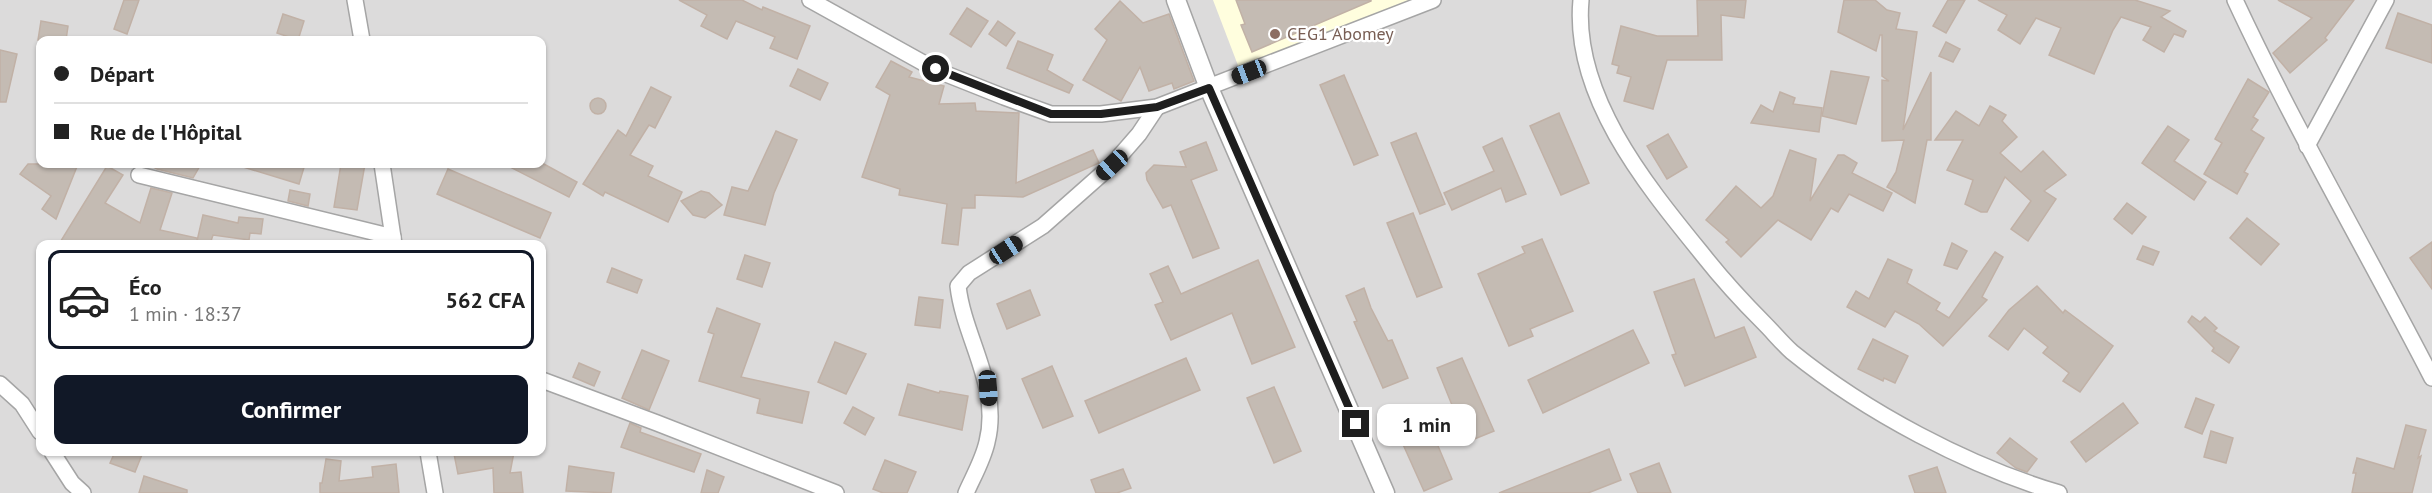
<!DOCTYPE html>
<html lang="fr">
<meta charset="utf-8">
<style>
body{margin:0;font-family:"PT Sans",sans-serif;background:#f2f2f2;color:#222;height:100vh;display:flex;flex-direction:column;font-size:22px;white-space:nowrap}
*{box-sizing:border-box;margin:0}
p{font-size:20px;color:#767676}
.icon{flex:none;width:33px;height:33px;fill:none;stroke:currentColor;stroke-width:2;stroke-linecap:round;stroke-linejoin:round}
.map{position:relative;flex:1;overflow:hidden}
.panel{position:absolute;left:36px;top:240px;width:510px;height:216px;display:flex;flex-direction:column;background:#fff;border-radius:12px;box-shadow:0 2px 4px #0004}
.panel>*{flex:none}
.top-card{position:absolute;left:36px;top:36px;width:510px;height:132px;border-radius:12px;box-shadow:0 2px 4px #0004;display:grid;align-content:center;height:132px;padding:0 18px;background:#fff}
.end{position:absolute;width:27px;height:27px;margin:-14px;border:8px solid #1e1e1e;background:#fff;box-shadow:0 0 0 3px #fff}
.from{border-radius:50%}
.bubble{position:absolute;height:42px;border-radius:12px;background:#fff;box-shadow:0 2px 4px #0004;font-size:20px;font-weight:600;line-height:42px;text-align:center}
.car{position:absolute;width:18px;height:36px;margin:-18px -9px;border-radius:8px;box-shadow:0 0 4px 2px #0007;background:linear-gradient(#222 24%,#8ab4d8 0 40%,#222 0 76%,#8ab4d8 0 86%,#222 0)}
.top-card b{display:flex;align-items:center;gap:21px;height:57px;font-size:22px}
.top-card b+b{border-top:2px solid #e0e0e0}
.top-card i{width:15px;height:15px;background:#222}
ul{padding:10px 0 0;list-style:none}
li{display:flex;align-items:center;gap:18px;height:99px;margin:0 12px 9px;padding:0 6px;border:3px solid #e0e0e0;border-radius:12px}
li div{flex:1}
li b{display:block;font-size:22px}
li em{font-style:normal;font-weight:600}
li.current{border-color:#111827}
li>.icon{width:54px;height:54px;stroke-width:1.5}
.action{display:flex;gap:12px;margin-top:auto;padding:12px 18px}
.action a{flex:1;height:69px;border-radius:12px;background:#111827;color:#fff;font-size:24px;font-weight:600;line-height:69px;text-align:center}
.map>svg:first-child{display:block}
.residential{fill:#dcdbdb;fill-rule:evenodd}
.education{fill:#fffede}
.building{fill:#c4bbb3;stroke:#c1b1a6;stroke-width:1.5}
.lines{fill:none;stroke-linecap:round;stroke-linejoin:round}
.minor-casing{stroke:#a5a5a5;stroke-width:18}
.tertiary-casing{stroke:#a5a5a5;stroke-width:21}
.minor{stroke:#fff;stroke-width:15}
.tertiary{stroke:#fff;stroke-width:18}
.route{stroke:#1e1e1e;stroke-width:8}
.education-dot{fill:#8d6e63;stroke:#fff;stroke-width:2}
.labels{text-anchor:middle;stroke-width:4.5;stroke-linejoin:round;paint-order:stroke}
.education-label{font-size:18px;fill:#785e54;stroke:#fff;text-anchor:start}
</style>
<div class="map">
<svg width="2432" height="493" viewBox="0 0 2432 493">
<rect width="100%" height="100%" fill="#f0ebe4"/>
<path class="residential" d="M 0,0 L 2432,0 L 2432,493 L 0,493 ZM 40,40 L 542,40 L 542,164 L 40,164 ZM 40,244 L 542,244 L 542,452 L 40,452 Z"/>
<polygon class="education" points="1213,0 1410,0 1239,68"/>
<g class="building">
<polygon points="124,0 139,0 127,34 114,29"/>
<polygon points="679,0 742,0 762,10 763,7 810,26 797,59 770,48 775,37 736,21 727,39 701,26 707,15"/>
<polygon points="1236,0 1371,0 1371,1 1252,52 1241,25 1245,24"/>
<polygon points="1697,0 1746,0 1744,18 1721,15 1722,60 1667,60 1653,109 1624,101 1631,77 1617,73 1619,66 1612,64 1621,26 1657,36 1698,36"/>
<polygon points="1844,0 1875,0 1887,10 1900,13 1896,29 1917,32 1903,130 1931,72 1931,140 1927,140 1915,203 1887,187 1896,172 1904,140 1882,141 1882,80 1889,81 1882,76 1882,35 1880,35 1876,51 1838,32"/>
<polygon points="1948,0 1965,0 1946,33 1933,26"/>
<polygon points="1978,0 2135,0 2170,11 2161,17 2186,31 2183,37 2174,34 2164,52 2143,40 2151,27 2121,17 2113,30 2094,74 2049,55 2061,28 2036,18 2020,44 1998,30 2007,15"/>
<polygon points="2278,0 2354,0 2325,38 2327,40 2290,73 2273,53 2312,18"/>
<polygon points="1120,1 1143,23 1169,14 1194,81 1174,89 1172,83 1149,91 1140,67 1121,101 1083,80 1107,40 1095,29"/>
<polygon points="967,8 988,21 971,47 950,34"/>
<polygon points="2398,13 2432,25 2432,63 2386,48"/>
<polygon points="283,14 304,21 298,40 277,33"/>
<polygon points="41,21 68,26 66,40 38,40"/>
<polygon points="998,21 1015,33 1006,46 989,34"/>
<polygon points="1018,41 1053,55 1047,70 1073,85 1069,93 1007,68"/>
<polygon points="1946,42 1960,49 1953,62 1939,56"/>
<polygon points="0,50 17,54 6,102 0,102"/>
<polygon points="891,61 912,72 909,77 944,86 939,104 975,103 976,111 1019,113 1016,183 1093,150 1099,163 1023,197 975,195 975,208 962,208 958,245 942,243 947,204 899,195 900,189 862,177 890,95 876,87"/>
<polygon points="798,69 828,83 820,100 790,86"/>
<polygon points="1831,71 1869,77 1856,124 1822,116"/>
<polygon points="1344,75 1378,155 1354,165 1320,85"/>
<polygon points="2248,79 2269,92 2253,117 2258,120 2251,130 2264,138 2244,172 2248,174 2237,194 2204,174 2222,143 2215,139"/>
<polygon points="651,87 671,97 655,128 649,125 630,155 653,166 648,176 682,192 668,222 605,192 603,196 583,184 618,130 626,136"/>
<polygon points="1780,92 1795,98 1793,104 1822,108 1819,132 1751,123 1761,105 1773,112"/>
<circle cx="598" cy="106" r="8"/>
<polygon points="1990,106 2006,115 2002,121 2017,137 2000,153 2021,172 2043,151 2066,175 2044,191 2056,199 2028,241 2011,229 2031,201 2005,177 1987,212 1981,212 1965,204 1973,180 1947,170 1963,140 1935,140 1956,111 1979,126"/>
<polygon points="1559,113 1589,183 1561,195 1530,126"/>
<polygon points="2168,126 2189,140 2174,161 2206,182 2194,200 2142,163"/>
<polygon points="776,131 797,140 774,193 765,225 724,215 732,187 748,191"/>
<polygon points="1416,133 1445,204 1420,214 1391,143"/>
<polygon points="1668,134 1687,167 1667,179 1647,146"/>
<polygon points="1502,138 1526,194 1506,202 1501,188 1452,210 1444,193 1494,171 1483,147"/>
<polygon points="1206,142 1217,170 1191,180 1219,248 1193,258 1171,205 1163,208 1147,180 1146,173 1154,165 1186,167 1180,152"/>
<polygon points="1790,150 1816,159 1810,201 1838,155 1844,155 1857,163 1852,173 1892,193 1883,211 1849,194 1838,212 1831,208 1811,240 1778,220 1741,257 1726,242 1729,240 1706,220 1736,186 1761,208 1773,196"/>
<polygon points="542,163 577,182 569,197 504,164"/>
<polygon points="28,164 78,164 56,219 42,209 51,196 20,174"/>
<polygon points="148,164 201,164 193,178 157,169"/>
<polygon points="243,164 305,164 299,184 243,167"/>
<polygon points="341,164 365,164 357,210 334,207"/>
<polygon points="107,166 123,175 105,203 140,223 151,188 172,193 160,230 197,238 197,241 203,215 238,223 239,217 263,219 261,234 250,233 249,240 213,235 210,244 197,241 197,244 59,244"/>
<polygon points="448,169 551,213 540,238 437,194"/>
<polygon points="290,190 310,194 308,206 288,201"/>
<polygon points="701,191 709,193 722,205 705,218 693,215 681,201"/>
<polygon points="2127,203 2146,217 2132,234 2114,219"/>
<polygon points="1413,213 1442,287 1417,297 1387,223"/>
<polygon points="2247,218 2279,244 2261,265 2230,238"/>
<polygon points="1542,239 1573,311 1530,329 1533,336 1509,346 1478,274 1525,253 1522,247"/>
<polygon points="2432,242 2432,289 2410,258"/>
<polygon points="1952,243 1967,251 1957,269 1944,265"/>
<polygon points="2143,246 2159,252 2153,265 2137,259"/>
<polygon points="1995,252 2003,257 1982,297 1987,300 1943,346 1919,324 1895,311 1885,327 1847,307 1856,291 1869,299 1888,259 1912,270 1907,283 1940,303 1936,310 1949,318"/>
<polygon points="745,255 770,263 762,287 737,279"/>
<polygon points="1258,260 1295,347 1252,364 1232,313 1171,340 1155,305 1163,302 1150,274 1168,266 1181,294"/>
<polygon points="612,268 642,280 637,293 607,282"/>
<polygon points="1694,279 1715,338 1744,327 1756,357 1685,386 1672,355 1676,354 1654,292"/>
<polygon points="2037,286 2063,313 2065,310 2113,346 2080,392 2063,381 2069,373 2043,353 2048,347 2024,328 2008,350 1989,336 2009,310"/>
<polygon points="1364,288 1371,308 1388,341 1392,340 1408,378 1383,388 1354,322 1357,321 1346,296"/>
<polygon points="1030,290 1040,315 1007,329 997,304"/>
<polygon points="919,297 943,300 940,328 915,325"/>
<polygon points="717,308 760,324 741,377 809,392 802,423 757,413 760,399 699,381 714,334 708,332"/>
<polygon points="2192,316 2200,322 2205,317 2217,328 2214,331 2239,347 2229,363 2212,351 2214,348 2188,322"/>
<polygon points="1633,330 1649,363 1543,413 1528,380"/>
<polygon points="1873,339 1908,356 1895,383 1884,378 1883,381 1858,369"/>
<polygon points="835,342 866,354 846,394 818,382"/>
<polygon points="642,350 669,361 649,410 622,398"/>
<polygon points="1186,358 1200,390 1099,433 1085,401"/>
<polygon points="1462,358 1494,431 1467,442 1437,368"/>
<polygon points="579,363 600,372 594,386 573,377"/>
<polygon points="1052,366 1073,416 1043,428 1022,379"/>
<polygon points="908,384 939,393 940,391 968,396 962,430 899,415"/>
<polygon points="1274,387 1301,451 1274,463 1247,398"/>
<polygon points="2196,398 2214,405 2202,434 2185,427"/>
<polygon points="2123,403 2138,423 2086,462 2071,442"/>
<polygon points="853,407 874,418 865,435 844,423"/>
<polygon points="630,423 641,428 640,432 701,454 694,472 621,447"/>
<polygon points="2406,425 2426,430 2418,458 2421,456 2412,493 2352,493 2356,473 2353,473 2357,458 2394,469"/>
<polygon points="1430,427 1452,479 1424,491 1401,440"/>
<polygon points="2211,431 2233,438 2226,463 2204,457"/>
<polygon points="2010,438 2037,459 2027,472 2016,468 1997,453"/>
<polygon points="1609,449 1621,480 1588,493 1499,493"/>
<polygon points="115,452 143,452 135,472 110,463"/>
<polygon points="468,452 514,452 510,473 521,472 523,493 494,493 493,468 458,474 454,454"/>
<polygon points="326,459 341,461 339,481 373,477 372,467 396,464 399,493 320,493 320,483 322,483"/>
<polygon points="885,460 916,472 907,493 883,493 873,489"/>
<polygon points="1659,463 1671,493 1638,493 1630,474"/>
<polygon points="569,466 614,473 611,493 566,491"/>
<polygon points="1937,467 1946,493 1915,493 1909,476"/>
<polygon points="1123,469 1131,488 1117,493 1096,493 1091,480"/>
<polygon points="707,470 724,477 718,493 701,493"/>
<polygon points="144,476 187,490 187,493 139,493"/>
</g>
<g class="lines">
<defs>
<g id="minor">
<polyline points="355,0 362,40"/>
<polyline points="810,0 936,70 1004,97 1051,114 1101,114 1157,107 1433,0"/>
<path d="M 1581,0 C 1572,96 1647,186 1703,255 C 1722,279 1742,301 1764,323 C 1773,332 1782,343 1792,352 C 1866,412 1968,466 2059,493"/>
<path d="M 2235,0 C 2295,129 2367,252 2432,378"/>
<polyline points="2307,146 2386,0"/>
<polyline points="382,164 394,244"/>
<polyline points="139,175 393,237"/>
<polyline points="542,380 657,423 836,493"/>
<polyline points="0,384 22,404 40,432"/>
<polyline points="52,452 72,483 83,493"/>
<polyline points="428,452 435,493"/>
<path d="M 966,493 C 973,477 983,460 987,442 C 1001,386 964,339 958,286 L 969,273 L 1043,226 L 1112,165 L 1139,134 L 1157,107"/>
</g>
<polyline id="tertiary" points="1176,0 1209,88 1385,493"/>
</defs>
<use href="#minor" class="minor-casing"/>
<use href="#tertiary" class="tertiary-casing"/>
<use href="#minor" class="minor"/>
<use href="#tertiary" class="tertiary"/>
</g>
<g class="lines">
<polyline class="route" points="936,69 1051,114 1101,114 1157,107 1209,88 1356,424"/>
</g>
<circle class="education-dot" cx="1275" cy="34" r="6"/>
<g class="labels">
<g class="education-label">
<text x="1287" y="40">CEG1 Abomey</text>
</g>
</g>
</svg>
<i class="end from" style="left:936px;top:69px"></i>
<i class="end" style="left:1356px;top:424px"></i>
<div class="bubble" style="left:1377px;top:404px;width:99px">1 min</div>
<i class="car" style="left:1249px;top:72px;rotate:249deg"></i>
<i class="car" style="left:1112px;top:165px;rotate:228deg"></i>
<i class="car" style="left:1006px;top:250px;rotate:57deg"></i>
<i class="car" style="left:988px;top:388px;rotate:176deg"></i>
<div class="top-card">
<b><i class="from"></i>Départ</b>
<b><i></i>Rue de l'Hôpital</b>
</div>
<section class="panel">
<ul>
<li class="current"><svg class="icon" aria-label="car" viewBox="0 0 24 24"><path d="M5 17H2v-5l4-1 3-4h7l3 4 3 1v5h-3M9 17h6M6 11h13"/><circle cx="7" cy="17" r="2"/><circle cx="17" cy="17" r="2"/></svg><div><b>Éco</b><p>1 min · 18:37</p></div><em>562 CFA</em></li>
</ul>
<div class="action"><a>Confirmer</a></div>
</section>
</div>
